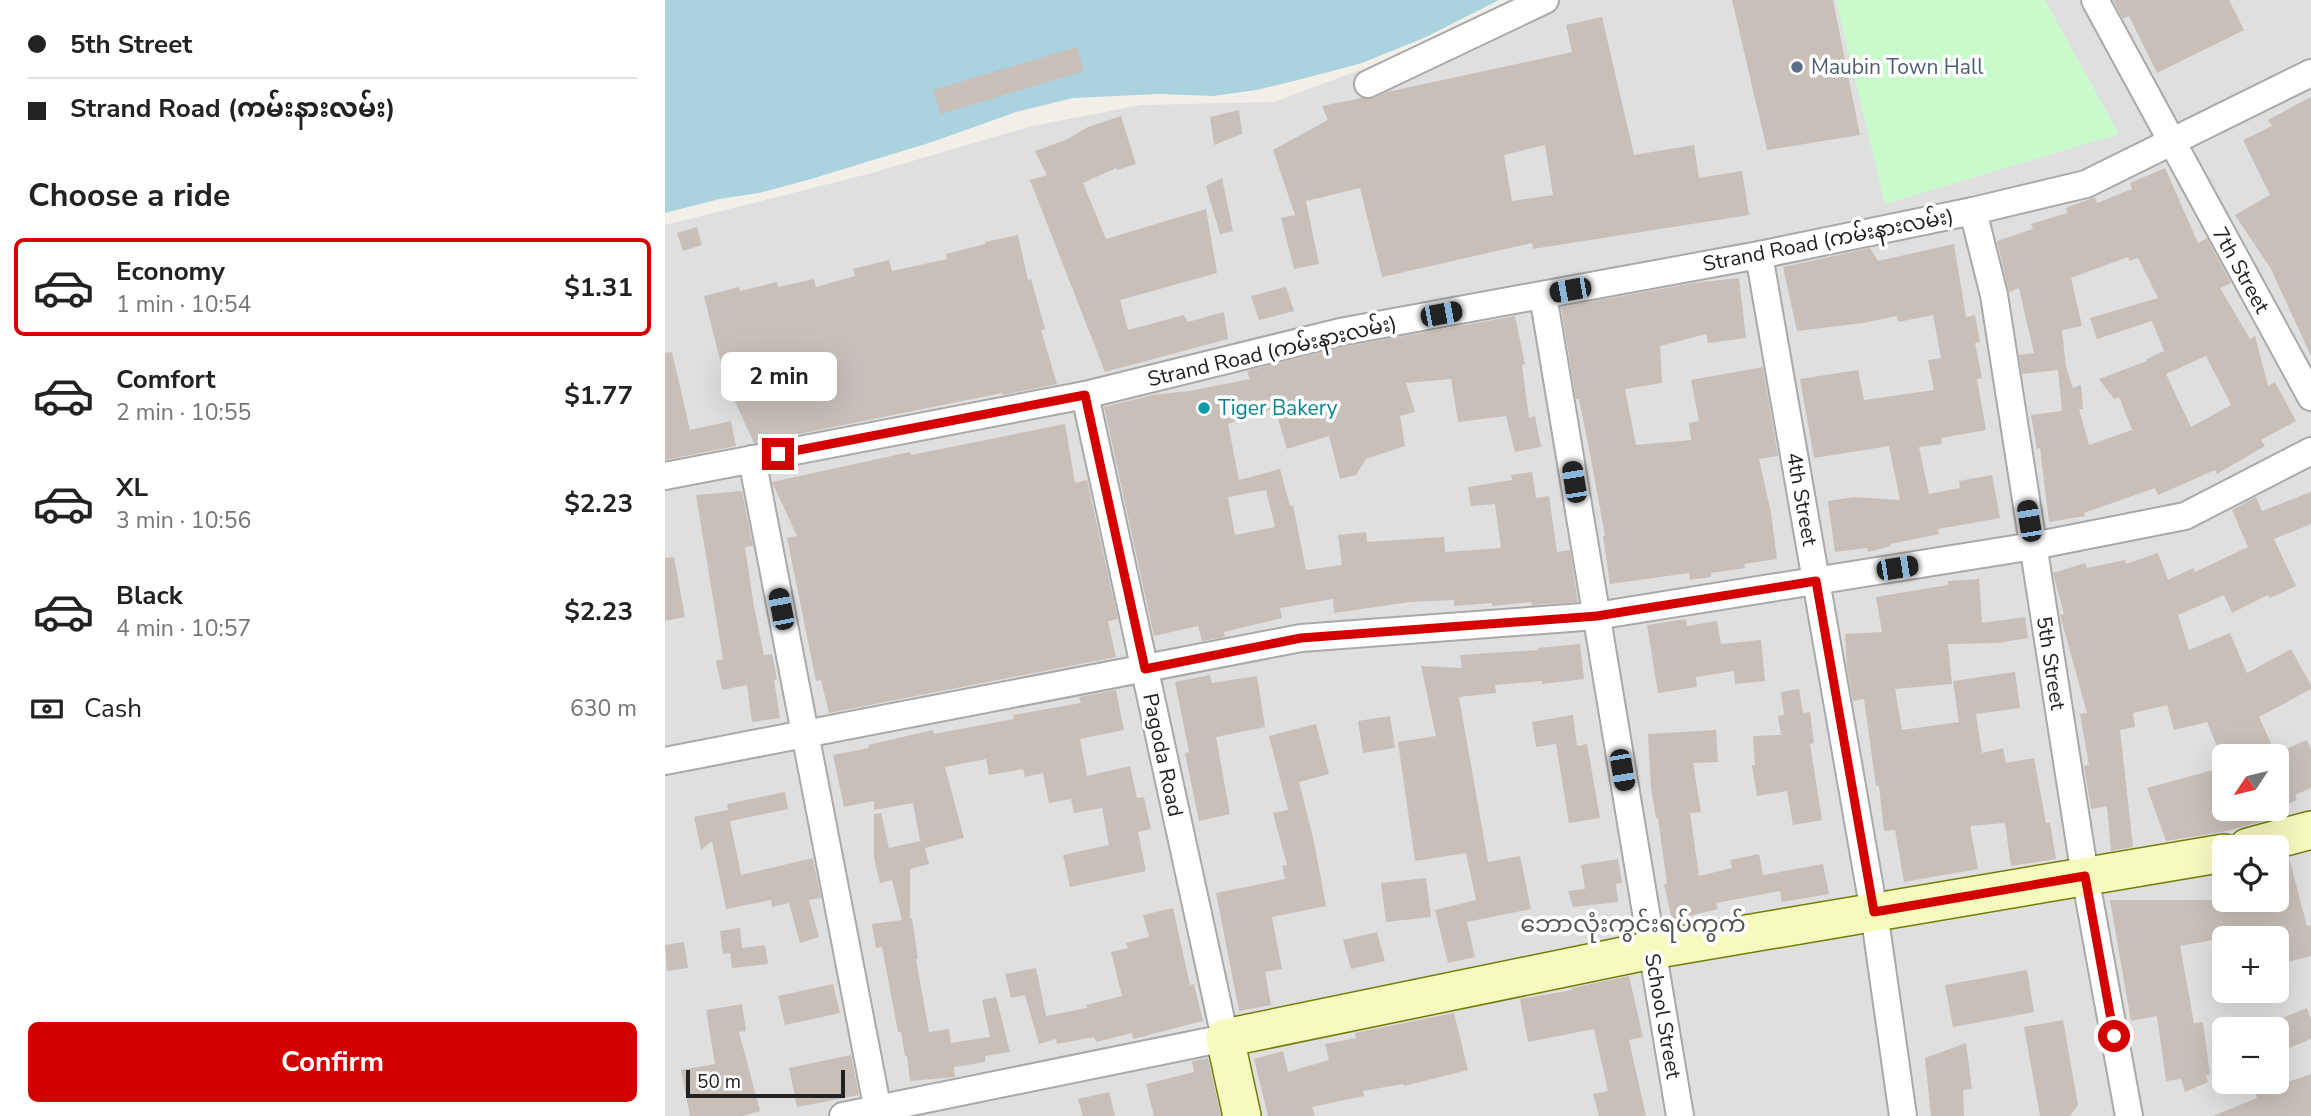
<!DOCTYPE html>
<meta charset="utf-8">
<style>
body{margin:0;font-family:"Nunito Sans","Noto Sans Myanmar",sans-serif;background:#f6f6f6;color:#222;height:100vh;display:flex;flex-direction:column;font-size:26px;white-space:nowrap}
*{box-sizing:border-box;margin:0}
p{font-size:23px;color:#767676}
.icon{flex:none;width:38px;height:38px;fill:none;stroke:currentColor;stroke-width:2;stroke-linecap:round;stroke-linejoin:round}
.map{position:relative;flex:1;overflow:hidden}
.panel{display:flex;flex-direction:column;background:#fff;width:665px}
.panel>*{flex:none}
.banner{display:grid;align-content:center;height:154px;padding:0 28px;background:#fff}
.needle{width:46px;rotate:235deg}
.controls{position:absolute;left:1547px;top:744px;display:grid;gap:14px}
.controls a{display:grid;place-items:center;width:77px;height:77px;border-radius:10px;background:#fff;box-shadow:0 7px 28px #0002;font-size:35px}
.scale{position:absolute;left:21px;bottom:18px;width:159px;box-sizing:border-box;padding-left:7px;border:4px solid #222;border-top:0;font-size:19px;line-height:24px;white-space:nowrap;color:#222;-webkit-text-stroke:5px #fff;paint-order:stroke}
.end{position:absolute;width:32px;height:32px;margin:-16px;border:9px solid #d40000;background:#fff;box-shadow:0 0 0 4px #fff}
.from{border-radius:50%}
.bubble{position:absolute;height:49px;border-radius:10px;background:#fff;box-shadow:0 7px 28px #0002;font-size:23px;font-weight:700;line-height:49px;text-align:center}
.car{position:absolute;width:21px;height:42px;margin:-21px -10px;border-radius:9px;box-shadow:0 0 5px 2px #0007;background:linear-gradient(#222 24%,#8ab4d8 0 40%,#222 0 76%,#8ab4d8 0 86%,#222 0)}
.banner b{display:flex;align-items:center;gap:24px;height:66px;font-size:26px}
.banner b+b{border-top:2px solid #e0e0e0}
.banner i{width:18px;height:18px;background:#222}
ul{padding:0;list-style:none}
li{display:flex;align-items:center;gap:21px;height:98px;margin:0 14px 10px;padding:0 14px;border:4px solid transparent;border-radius:10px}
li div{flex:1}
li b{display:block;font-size:26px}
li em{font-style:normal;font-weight:700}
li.current{border-color:#d40000}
li>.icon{width:63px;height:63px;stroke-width:1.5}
h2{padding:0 28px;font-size:32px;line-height:84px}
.pay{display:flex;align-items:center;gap:18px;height:77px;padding:0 28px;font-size:26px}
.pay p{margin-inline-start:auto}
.action{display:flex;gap:14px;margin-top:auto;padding:14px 28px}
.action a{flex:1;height:80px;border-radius:10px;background:#d40000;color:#fff;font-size:28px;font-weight:700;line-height:80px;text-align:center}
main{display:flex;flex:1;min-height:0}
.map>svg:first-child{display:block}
.residential{fill:#e0dfdf;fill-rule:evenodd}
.park{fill:#c8facc}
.water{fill:#aad3df}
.building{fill:#c7bfb8;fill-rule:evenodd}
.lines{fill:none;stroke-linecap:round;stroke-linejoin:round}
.street-casing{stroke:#a9a9a9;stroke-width:30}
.secondary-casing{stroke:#707d05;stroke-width:40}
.street{stroke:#fff;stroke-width:26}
.secondary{stroke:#f7fabf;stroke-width:37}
.route{stroke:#d40000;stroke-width:9}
.service-dot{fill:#5c6f8a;stroke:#fff;stroke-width:2.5}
.culture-dot{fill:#0f9aa8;stroke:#fff;stroke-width:2.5}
.labels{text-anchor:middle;stroke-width:7;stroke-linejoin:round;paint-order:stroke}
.service-label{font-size:21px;fill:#4e5e75;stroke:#fff;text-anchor:start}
.street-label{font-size:21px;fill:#222;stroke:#fff}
.culture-label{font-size:21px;fill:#0d838f;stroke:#fff;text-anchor:start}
.quarter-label{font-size:24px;fill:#555;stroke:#fff}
</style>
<main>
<section class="panel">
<div class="banner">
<b><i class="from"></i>5th Street</b>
<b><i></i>Strand Road (ကမ်းနားလမ်း)</b>
</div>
<h2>Choose a ride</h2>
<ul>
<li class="current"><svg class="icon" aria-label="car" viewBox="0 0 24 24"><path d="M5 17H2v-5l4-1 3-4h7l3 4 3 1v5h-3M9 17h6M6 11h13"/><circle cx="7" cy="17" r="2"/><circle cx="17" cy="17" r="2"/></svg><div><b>Economy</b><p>1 min · 10:54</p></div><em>$1.31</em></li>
<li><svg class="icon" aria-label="car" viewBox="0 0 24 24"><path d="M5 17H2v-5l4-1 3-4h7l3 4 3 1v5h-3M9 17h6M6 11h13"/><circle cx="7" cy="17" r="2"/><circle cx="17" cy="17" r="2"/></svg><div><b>Comfort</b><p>2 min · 10:55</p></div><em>$1.77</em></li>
<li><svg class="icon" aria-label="car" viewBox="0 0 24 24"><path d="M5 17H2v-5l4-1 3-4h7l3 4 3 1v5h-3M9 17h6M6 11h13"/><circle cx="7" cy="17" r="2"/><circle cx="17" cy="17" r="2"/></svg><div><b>XL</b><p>3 min · 10:56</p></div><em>$2.23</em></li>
<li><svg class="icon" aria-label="car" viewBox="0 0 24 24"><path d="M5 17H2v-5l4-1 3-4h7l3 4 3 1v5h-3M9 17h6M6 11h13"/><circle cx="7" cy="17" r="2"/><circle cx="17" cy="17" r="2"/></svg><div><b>Black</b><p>4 min · 10:57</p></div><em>$2.23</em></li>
</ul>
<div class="pay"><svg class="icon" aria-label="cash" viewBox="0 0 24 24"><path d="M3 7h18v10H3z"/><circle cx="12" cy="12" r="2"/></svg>Cash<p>630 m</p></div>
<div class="action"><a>Confirm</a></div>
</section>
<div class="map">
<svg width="1646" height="1116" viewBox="0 0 1646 1116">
<rect width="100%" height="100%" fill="#f2efe9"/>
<path class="residential" d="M 856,0 L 1646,0 L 1646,1116 L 0,1116 L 0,225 L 203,174 L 367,126 L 476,105 L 609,102 L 692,71 L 757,51 ZM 1559,756 L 1612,756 L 1612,808 L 1559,808 ZM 1559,847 L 1612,847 L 1612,900 L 1559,900 ZM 1559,938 L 1612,938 L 1612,990 L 1559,990 ZM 1559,1029 L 1612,1029 L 1612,1082 L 1559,1082 Z"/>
<polygon class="park" points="1171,0 1380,0 1454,134 1220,204"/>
<polygon class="water" points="0,0 834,0 761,37 697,63 637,79 591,90 548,96 494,94 408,98 351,112 267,142 146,179 94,193 54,199 0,213"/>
<g class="building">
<polygon points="1067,0 1168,0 1195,135 1102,150"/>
<polygon points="1448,0 1564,0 1579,30 1492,73 1464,16 1458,19"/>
<path d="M 937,17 L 969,155 L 1029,145 L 1034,178 L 1077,171 L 1084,215 L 868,249 L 867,243 L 717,277 L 695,188 L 641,201 L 654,264 L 629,269 L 616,218 L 630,215 L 608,150 L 663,120 L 657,106 L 696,98 L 709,98 L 722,92 L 907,52 L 901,25 ZM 880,145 L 888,195 L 847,201 L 839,155 Z"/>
<polygon points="412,47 419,71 276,114 268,90"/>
<polygon points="1646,97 1646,356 1606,269 1570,215 1605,195 1578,140 1607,126 1603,120"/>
<polygon points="574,110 577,134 549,145 545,117"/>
<polygon points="456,116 471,164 452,170 451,168 418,183 441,239 541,209 552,273 455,300 463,330 519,315 523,322 559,312 563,339 440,372 365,180 382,175 370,151 401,140 423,127"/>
<path d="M 1500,168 L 1533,243 L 1542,238 L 1566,283 L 1555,288 L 1585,339 L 1590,336 L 1603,386 L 1610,382 L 1631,421 L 1596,440 L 1600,446 L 1552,474 L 1550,470 L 1493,495 L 1490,488 L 1419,513 L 1420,516 L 1384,522 L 1375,448 L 1372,449 L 1366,415 L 1397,411 L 1393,370 L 1357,374 L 1354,355 L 1369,353 L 1354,288 L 1344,292 L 1332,241 L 1368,229 L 1366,224 L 1402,213 L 1401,208 L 1430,197 L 1432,203 L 1467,189 L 1465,183 ZM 1463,257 L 1465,261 L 1473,258 L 1493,298 L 1425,318 L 1432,339 L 1487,321 L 1499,351 L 1482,359 L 1482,361 L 1434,379 L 1449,399 L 1454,397 L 1467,430 L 1424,445 L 1414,409 L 1418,409 L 1416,385 L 1408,388 L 1401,367 L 1397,330 L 1417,326 L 1406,278 ZM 1541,356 L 1566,405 L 1526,427 L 1501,374 Z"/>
<polygon points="557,178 568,231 555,234 541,186"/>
<polygon points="32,227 37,245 18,251 12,233"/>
<polygon points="353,235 363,280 366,279 380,329 376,330 392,384 338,395 337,393 89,443 67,395 64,396 39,296 74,287 75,291 112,282 113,287 149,279 151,287 190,276 188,269 224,260 227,271 282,259 281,254 320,244 320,242"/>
<polygon points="1289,244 1301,317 1310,315 1315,342 1310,343 1317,378 1312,379 1321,430 1276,438 1277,444 1254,447 1264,494 1295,488 1294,481 1327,475 1335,518 1273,529 1274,534 1225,544 1226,546 1203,552 1202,548 1170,552 1163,501 1189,497 1235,500 1224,446 1149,458 1135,379 1193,370 1199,400 1269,390 1263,360 1276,358 1268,315 1233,322 1232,316 1198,323 1132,331 1118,267 1205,248 1213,261"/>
<polygon points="1074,278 1081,338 1043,343 1041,334 995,346 997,383 960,389 971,445 1026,440 1024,423 1034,421 1026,380 1098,367 1113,456 1094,459 1106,513 1112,559 1079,564 1080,568 1046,573 1046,577 1025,580 1024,573 945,584 938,536 940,536 926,459 914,399 911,399 896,307 1029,283"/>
<polygon points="621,287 629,311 594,320 586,296"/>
<path d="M 850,316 L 860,364 L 857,365 L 864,418 L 870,416 L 876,447 L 850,452 L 841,416 L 793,422 L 786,379 L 741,383 L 750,412 L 735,416 L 740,446 L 701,459 L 691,475 L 675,479 L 664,436 L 622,449 L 610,408 L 563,424 L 574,480 L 615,469 L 625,506 L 628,505 L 641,570 L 677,565 L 673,535 L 701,532 L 702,542 L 779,537 L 780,552 L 836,548 L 830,504 L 806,506 L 803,487 L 847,480 L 846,475 L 867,472 L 871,498 L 884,496 L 892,552 L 905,550 L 913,602 L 867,605 L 866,602 L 827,606 L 827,603 L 789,606 L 789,600 L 745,602 L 669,613 L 668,599 L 615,608 L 617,618 L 559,632 L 560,637 L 537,641 L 533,626 L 489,636 L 439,407 L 487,395 L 524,391 L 585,379 L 582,371 L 678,347 ZM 601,490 L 610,527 L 570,535 L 563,497 Z"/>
<polygon points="7,352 25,430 66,421 71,446 0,460 0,353"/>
<polygon points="400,424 410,483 422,480 453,619 443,621 451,657 164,713 156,680 151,681 122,538 132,536 107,482 245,452 246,455"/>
<polygon points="77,491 88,546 80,547 89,607 99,655 107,654 112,679 109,680 115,718 87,722 82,685 57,690 51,661 58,659 31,495"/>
<polygon points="1646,492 1646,524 1609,539 1631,586 1605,598 1603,595 1567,613 1559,595 1513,615 1524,650 1565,633 1582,673 1626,649 1646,685 1646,689 1594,717 1612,756 1612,753 1642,740 1646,749 1646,788 1630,795 1632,800 1612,809 1612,756 1556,756 1542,722 1509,730 1502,705 1468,713 1470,727 1455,730 1468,847 1446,851 1442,806 1426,809 1419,766 1424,765 1415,714 1422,713 1395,615 1399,614 1388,573 1420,563 1422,568 1460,560 1461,564 1493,553 1503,580 1528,568 1530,572 1583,547 1567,510 1591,497 1597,511"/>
<polygon points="9,557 20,617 0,621 0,558"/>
<polygon points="1314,579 1317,623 1360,617 1363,638 1333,643 1283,644 1287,684 1230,689 1237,730 1294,722 1288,681 1350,672 1355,708 1311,714 1317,753 1338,748 1341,763 1369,758 1381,823 1385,823 1391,859 1346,866 1340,823 1305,826 1313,869 1239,882 1230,830 1219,831 1214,786 1211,786 1199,699 1188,701 1182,668 1180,634 1217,632 1211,597 1283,585 1283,581"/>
<polygon points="1021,619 1022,626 1052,621 1056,644 1096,640 1100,681 1070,684 1069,671 1031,677 1032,687 993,693 982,625"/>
<polygon points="915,644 919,679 877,684 877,681 830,685 831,693 794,697 823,862 855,856 866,909 802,922 810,957 783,963 770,910 811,900 801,853 750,861 733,742 771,736 756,666 797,668 795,655 874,650 873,648"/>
<polygon points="545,675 547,683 592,676 600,727 551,737 565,814 534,821 520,753 524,752 510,682"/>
<polygon points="1134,689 1138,713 1145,712 1149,743 1145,744 1157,820 1128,825 1122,791 1092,796 1087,765 1090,765 1088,736 1116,735 1113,716 1119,715 1116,692"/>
<polygon points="451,690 459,730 415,739 422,776 465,766 472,798 479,797 486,829 473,832 481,871 405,887 398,855 444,845 437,808 409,813 406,799 384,803 378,773 360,777 358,769 324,775 321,759 280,767 299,838 260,848 264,864 245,869 245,919 247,918 253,959 251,959 264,1032 284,1029 286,1043 325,1037 317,1000 331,997 345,1052 320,1056 320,1062 289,1067 290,1077 245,1081 242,1056 240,1056 236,1032 233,1032 217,947 211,948 207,924 237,920 227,880 215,883 209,858 209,814 216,813 224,848 255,841 248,803 209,810 209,801 179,807 168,755 204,748 203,745 268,730 269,734 349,719 348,715 416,703 414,697"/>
<polygon points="908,715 912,746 922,744 935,818 904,823 891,744 871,747 867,722"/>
<polygon points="725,716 730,748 698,753 693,721"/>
<polygon points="651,724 664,774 634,782 649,842 661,906 607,917 617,969 600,972 606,1005 574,1011 551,893 620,879 617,866 622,865 608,813 623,810 604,736"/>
<polygon points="1051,730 1053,762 1028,763 1036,812 1025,813 1034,876 1067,868 1065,860 1094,854 1098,875 1158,864 1164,894 1117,902 1115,891 1051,903 1053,909 1007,920 999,884 1002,884 993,818 991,818 986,788 983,734"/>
<polygon points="1559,767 1559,808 1595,808 1599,821 1557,832 1501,841 1482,788"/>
<polygon points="120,792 123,809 65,821 76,875 148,858 156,898 144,900 154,937 135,943 124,903 107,907 106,900 61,909 47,841 36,850 29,817 63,810 62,804"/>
<polygon points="1624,858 1642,926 1646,925 1646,956 1612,965 1612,938 1559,938 1515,946 1529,1023 1538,1022 1545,1075 1541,1075 1543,1082 1520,1092 1516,1079 1501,1081 1492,1016 1466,1021 1445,900 1612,900 1612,861"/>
<polygon points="953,859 957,883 951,884 953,902 908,907 903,891 920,889 916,865"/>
<polygon points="761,878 766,917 721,922 716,883"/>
<polygon points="508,908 525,985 529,984 538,1021 468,1039 467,1033 431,1042 429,1037 392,1044 391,1039 374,1044 360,995 346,998 340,974 371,968 381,1016 422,1008 421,1005 457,996 446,952 463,948 461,943 484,937 478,915"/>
<polygon points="75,928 77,948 100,945 103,964 67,968 65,953 58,954 55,931"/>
<polygon points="712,932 720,961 686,969 678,940"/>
<polygon points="19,942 23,968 2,971 0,945"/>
<polygon points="1362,970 1369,1012 1288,1027 1280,985"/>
<polygon points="964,976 978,1037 964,1040 981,1116 934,1116 928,1094 943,1091 929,1029 863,1042 855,999 907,990 907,988"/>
<polygon points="168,984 175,1013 120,1025 113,996"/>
<polygon points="77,1004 81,1031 74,1032 95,1111 77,1116 25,1116 16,1070 50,1064 41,1010"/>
<polygon points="1642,1008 1646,1019 1646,1039 1612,1053 1612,1020"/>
<polygon points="789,1013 803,1070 739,1086 738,1084 698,1091 699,1096 647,1107 650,1116 603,1116 589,1059 618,1051 623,1072 664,1060 660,1044 691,1038 690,1033"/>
<polygon points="1398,1020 1413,1105 1405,1116 1375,1116 1359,1027"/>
<polygon points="1301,1043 1307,1089 1298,1090 1299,1116 1266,1116 1260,1058"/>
<polygon points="186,1055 194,1095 132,1107 124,1068"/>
<polygon points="543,1058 556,1116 489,1116 481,1084 529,1072 527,1061"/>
<polygon points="1646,1074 1646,1116 1548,1116 1592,1098 1590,1093"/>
<polygon points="444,1092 450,1116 418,1116 413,1099"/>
</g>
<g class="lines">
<defs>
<g id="street">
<polyline points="1430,0 1646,397"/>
<polyline points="703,84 880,0"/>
<polyline points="1308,211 1329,295 1420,876 1464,1116"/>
<polyline points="1094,255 1209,912 1238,1116"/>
<polyline points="878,295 1015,1116"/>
<polyline points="87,459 214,1116"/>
<polyline points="0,476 420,395 675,332 1094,255 1308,211 1421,184 1646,73"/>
<polyline points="0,761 636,638 931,616 1368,546 1520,516 1646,451"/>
<polyline points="178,1116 560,1038 420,395"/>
</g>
<g id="secondary">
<polyline points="1583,847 1646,830"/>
<polyline points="577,1116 560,1038 987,950 1559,853"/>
</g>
</defs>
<use href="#street" class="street-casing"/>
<use href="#secondary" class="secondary-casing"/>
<use href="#street" class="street"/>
<use href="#secondary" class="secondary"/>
</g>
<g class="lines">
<polyline class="route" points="113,454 420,395 480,669 636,638 932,616 1151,581 1209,912 1420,876 1449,1036"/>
</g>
<circle class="service-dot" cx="1132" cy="67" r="7"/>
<circle class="culture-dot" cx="539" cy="408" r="7"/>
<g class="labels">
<g class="service-label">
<text x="1146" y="74">Maubin Town Hall</text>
</g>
<g class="street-label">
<text transform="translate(1163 240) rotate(-11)" y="7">Strand Road (ကမ်းနားလမ်း)</text>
<text transform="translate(1576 270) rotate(61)" y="7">7th Street</text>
<text transform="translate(607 351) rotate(-13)" y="7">Strand Road (ကမ်းနားလမ်း)</text>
<text transform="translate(1137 499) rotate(80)" y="7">4th Street</text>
<text transform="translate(1386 663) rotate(81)" y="7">5th Street</text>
<text transform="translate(498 755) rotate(78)" y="7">Pagoda Road</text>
<text transform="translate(998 1016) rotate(80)" y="7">School Street</text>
</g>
<g class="culture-label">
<text x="553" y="415">Tiger Bakery</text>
</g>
<g class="quarter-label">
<text x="968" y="932">ဘောလုံးကွင်းရပ်ကွက်</text>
</g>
</g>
</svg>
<div class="controls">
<a><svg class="needle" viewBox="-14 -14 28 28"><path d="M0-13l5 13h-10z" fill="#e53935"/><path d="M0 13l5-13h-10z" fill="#767676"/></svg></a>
<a><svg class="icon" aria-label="locate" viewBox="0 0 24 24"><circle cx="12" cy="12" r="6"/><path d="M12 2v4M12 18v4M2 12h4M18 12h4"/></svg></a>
<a>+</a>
<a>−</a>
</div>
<div class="scale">50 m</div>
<i class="end from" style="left:1449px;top:1036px"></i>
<i class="end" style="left:113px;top:454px"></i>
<div class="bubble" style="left:56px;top:352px;width:116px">2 min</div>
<i class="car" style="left:905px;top:290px;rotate:260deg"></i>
<i class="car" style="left:776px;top:314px;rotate:79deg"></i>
<i class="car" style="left:909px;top:482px;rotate:351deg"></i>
<i class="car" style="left:1364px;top:521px;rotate:351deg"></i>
<i class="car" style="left:1232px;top:568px;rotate:81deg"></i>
<i class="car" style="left:116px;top:609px;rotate:349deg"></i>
<i class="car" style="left:957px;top:770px;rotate:170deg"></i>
</div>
</main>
